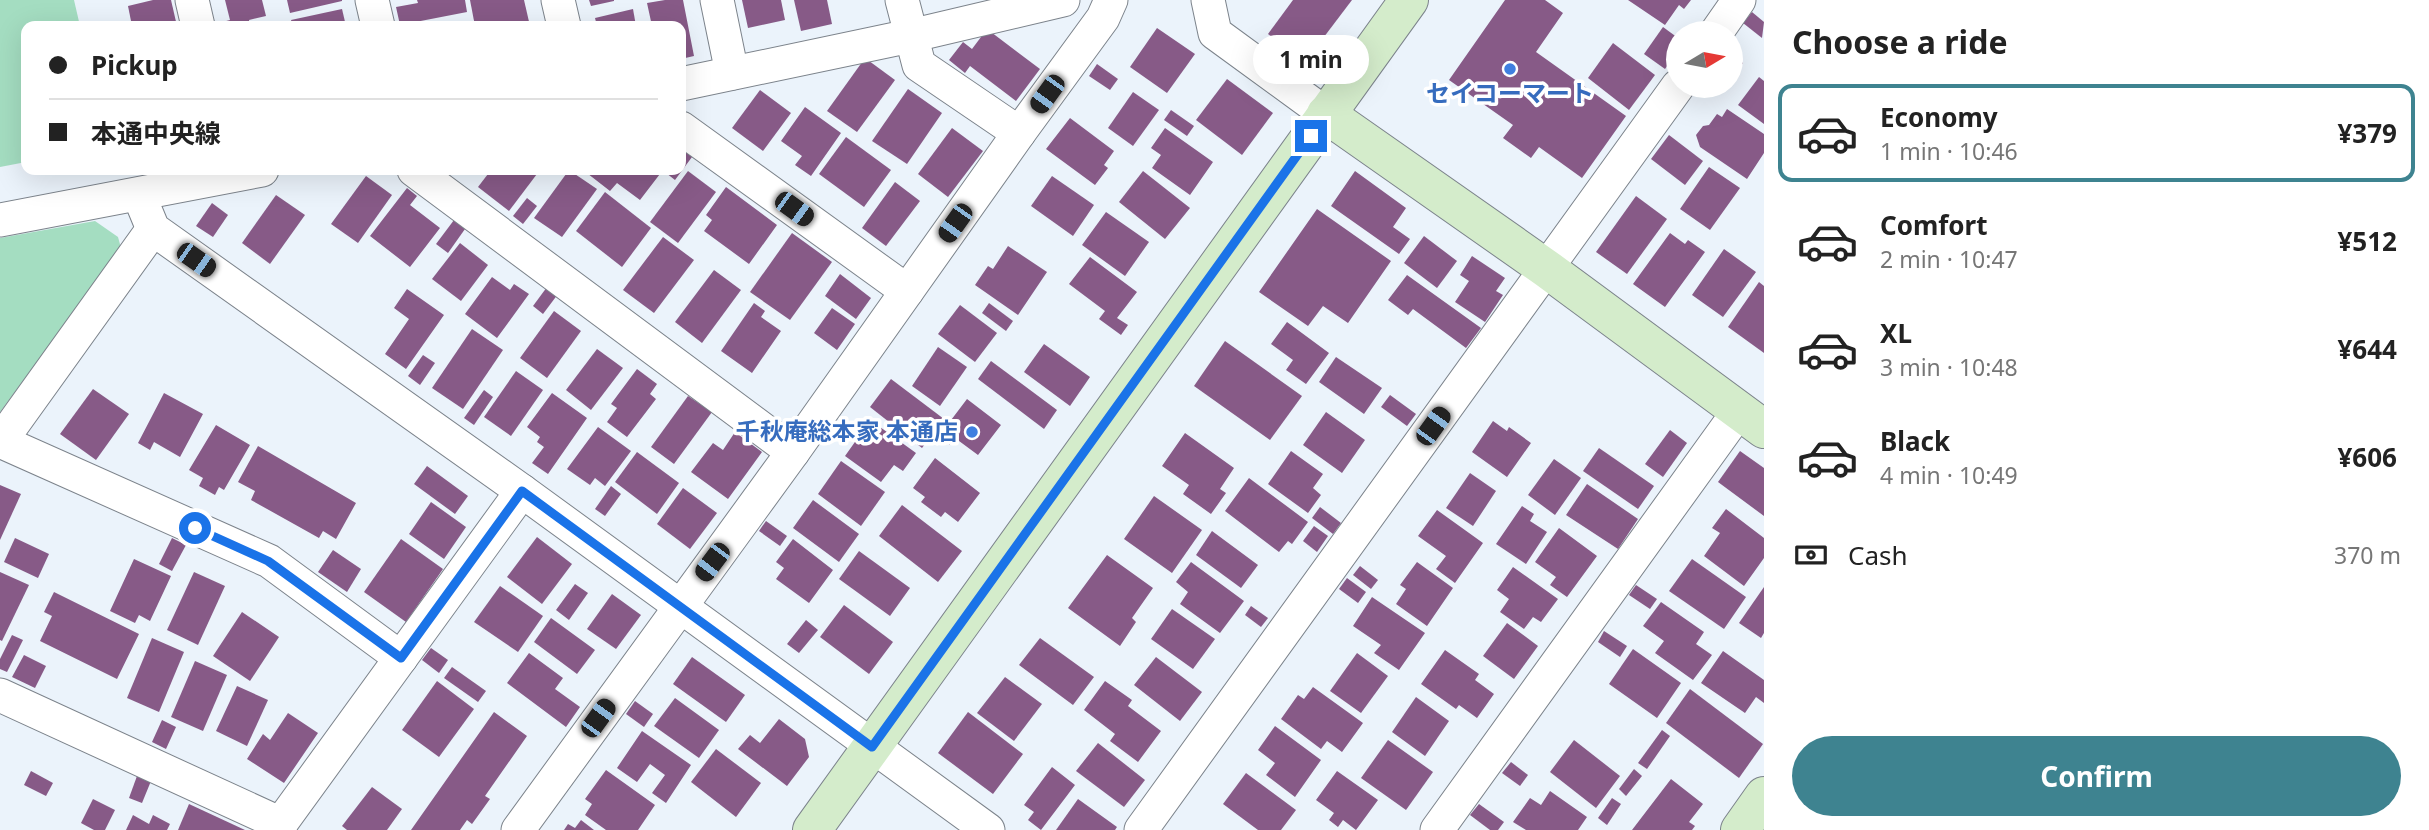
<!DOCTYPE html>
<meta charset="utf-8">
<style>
body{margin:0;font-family:"Noto Sans","Noto Sans JP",sans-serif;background:#f2f2f2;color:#222;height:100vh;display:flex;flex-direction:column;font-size:26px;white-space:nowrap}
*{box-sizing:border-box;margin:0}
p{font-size:23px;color:#767676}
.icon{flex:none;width:38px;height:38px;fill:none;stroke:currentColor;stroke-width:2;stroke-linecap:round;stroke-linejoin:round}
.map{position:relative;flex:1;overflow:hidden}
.side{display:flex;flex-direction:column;background:#fff;width:665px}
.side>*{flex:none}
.guide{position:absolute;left:21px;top:21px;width:665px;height:154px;border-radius:14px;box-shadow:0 7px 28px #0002;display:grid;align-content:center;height:154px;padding:0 28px;background:#fff}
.needle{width:46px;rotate:80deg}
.tools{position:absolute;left:1666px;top:21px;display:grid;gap:14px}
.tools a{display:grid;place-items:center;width:77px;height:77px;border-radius:50%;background:#fff;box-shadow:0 7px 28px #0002;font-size:35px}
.end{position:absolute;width:32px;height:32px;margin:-16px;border:9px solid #1a73e8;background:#fff;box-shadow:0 0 0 4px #fff}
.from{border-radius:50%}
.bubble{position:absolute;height:49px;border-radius:24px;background:#fff;box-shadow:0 7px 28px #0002;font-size:23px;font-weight:700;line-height:49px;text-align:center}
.car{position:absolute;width:21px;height:42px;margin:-21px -10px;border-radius:9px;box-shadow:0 0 5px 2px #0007;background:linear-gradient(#222 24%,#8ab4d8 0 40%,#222 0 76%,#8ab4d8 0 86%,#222 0)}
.guide b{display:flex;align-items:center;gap:24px;height:66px;font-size:26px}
.guide b+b{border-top:2px solid #e0e0e0}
.guide i{width:18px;height:18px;background:#222}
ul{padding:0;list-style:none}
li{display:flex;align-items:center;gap:21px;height:98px;margin:0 14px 10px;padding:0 14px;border:4px solid transparent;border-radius:14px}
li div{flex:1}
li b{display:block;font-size:26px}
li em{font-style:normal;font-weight:700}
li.on{border-color:#3e8390}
li>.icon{width:63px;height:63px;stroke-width:1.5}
h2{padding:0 28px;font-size:32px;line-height:84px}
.pay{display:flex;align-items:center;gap:18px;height:77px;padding:0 28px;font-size:26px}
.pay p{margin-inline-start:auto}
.primary-button{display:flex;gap:14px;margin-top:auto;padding:14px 28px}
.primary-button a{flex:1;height:80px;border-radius:42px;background:#3e8390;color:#fff;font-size:28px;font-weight:700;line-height:80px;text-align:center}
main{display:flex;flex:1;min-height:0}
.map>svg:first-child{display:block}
.green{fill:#a4ddc1}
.building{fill:#875a87}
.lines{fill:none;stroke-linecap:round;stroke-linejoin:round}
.street-casing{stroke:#7c838b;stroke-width:35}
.secondary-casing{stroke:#7c838b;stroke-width:40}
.street{stroke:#fff;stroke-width:33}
.secondary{stroke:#d4eccb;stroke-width:38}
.route{stroke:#1a73e8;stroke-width:9}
.shop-dot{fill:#3f7fe0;stroke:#fff;stroke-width:2.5}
.labels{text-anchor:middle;stroke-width:7;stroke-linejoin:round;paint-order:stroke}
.shop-label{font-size:24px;font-weight:bold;fill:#366cbe;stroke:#fff}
</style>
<main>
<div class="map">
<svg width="1764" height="830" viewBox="0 0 1764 830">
<rect width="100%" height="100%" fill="#ebf3fb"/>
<g class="green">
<polygon points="0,0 74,0 80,26 26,26 26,162 0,167"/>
<polygon points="95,221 118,237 121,248 0,412 0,238"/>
</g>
<g class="building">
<polygon points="153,0 171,0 177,26 132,26 128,6"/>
<polygon points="225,0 262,0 266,16 249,20 250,26 215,26 215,24 230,20"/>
<polygon points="287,0 342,0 342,1 290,13"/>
<polygon points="417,0 465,0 467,12 400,25 396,7 418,3"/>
<polygon points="470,0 524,0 530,26 475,26"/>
<polygon points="589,0 614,0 614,1 591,6"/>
<polygon points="665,0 683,0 694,56 681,59 681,26 652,26 647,3"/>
<polygon points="742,0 781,0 785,20 748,28"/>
<polygon points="794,0 827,0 832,24 801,31"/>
<polygon points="1293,0 1352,0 1305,62 1268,34"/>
<polygon points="1505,0 1545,0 1563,13 1536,52 1626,116 1582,178 1539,147 1531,158 1503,138 1513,125 1449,80"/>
<polygon points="1628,0 1691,0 1684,9 1679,5 1665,25"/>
<polygon points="342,9 346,26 293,26 291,20"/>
<polygon points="633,9 636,26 597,26 595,18"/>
<polygon points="1752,12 1764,22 1762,38 1743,23"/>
<polygon points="1663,27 1678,38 1678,50 1665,69 1644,54"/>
<polygon points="1157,28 1195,54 1167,93 1130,67"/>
<polygon points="987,29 1040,69 1016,101 970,66 965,73 949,60 963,42 972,49"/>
<polygon points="1613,43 1655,75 1629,110 1588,78"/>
<polygon points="1731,53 1743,63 1735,74 1731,71"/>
<polygon points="865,58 895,80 857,132 827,111"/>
<polygon points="1097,64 1118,79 1110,90 1089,76"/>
<polygon points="1759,77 1764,81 1764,124 1738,105"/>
<polygon points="1227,79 1273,113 1242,155 1196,120"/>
<polygon points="908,89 942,113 907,164 872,141"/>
<polygon points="760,90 791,113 763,151 732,128"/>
<polygon points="1133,92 1159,110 1133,146 1108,128"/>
<polygon points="805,107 841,133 811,176 795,165 802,156 781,141"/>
<polygon points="1727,109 1764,134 1764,153 1747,179 1700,147 1696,135 1703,126 1709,125 1717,114 1722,117"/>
<polygon points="1171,110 1194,126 1187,136 1164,120"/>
<polygon points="1070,118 1114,151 1104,165 1108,168 1095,185 1046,149"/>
<polygon points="952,128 983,151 948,197 918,174"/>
<polygon points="1165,128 1213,162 1190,195 1152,168 1161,155 1151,148"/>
<polygon points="1669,135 1703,161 1685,185 1651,159"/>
<polygon points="846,137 891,170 864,207 819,174"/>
<polygon points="683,150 692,157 675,180 666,173 669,170 681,170 681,154"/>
<polygon points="1709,167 1740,188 1710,230 1680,209"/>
<polygon points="491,170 540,170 509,211 478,187"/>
<polygon points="569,170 597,189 562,237 534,218"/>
<polygon points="583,170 663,170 640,200 617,183 610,191"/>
<polygon points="688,171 716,192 678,243 650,222"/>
<polygon points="1143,171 1190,208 1165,239 1119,202"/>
<polygon points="1355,171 1406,208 1393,227 1410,239 1399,254 1331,206"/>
<polygon points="366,176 392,195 358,243 331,224"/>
<polygon points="1052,176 1094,205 1073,236 1031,206"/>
<polygon points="895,182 920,201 886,246 862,228"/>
<polygon points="726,187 777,225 749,264 704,231 712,220 706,215"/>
<polygon points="407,188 417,196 410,205 440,228 410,267 370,236"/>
<polygon points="605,192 651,228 622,267 576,231"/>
<polygon points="276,195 305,215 270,264 242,243"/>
<polygon points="1636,196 1667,219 1627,274 1596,252"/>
<polygon points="527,198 537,206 523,224 513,216"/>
<polygon points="212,203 228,215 213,237 196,226"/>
<polygon points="1317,209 1391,261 1348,323 1323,306 1308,326 1259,292"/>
<polygon points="1106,212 1149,242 1125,276 1082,245"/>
<polygon points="454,220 465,229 448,253 436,244"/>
<polygon points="792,233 832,262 790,320 750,292"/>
<polygon points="1670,233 1685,244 1688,240 1705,252 1665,307 1633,284"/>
<polygon points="1424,236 1457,261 1437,288 1404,263"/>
<polygon points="663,237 694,260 654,313 623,290"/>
<polygon points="460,243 488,265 461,301 432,279"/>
<polygon points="1008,246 1047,272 1018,315 975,285 988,266 993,269"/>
<polygon points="1724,249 1756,272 1723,317 1692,295"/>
<polygon points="1472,256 1505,278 1496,291 1503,295 1485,322 1455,302 1469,281 1460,275"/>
<polygon points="1090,257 1137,292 1117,318 1128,325 1121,335 1099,319 1105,311 1069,284"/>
<polygon points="714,270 741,290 702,343 675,322"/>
<polygon points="840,274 871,298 856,319 825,296"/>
<polygon points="1407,275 1481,328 1466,348 1413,309 1408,315 1388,300"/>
<polygon points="492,277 510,290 514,284 529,294 497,338 465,314"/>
<polygon points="1759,282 1764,286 1764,353 1728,327"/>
<polygon points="547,287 558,294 543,314 533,306"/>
<polygon points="407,289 444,315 406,369 385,354 409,319 394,308"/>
<polygon points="754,303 765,311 761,317 781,331 752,373 721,351"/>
<polygon points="989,303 1013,321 1006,331 982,313"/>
<polygon points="960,305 997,333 975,362 938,334"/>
<polygon points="832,308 855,324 837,350 814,333"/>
<polygon points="554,311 581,331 547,378 520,358"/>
<polygon points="1287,322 1329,353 1306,384 1286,370 1293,360 1271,344"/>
<polygon points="472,329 503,350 463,409 432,388"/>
<polygon points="1225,341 1302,396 1270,440 1194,386"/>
<polygon points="1044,344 1090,377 1070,406 1024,372"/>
<polygon points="938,347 967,367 940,406 912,386"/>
<polygon points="597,349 623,368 591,410 566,390"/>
<polygon points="423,355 435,363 420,385 408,376"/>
<polygon points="1336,357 1382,388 1364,414 1319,382"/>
<polygon points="991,361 1057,410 1044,429 978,379"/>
<polygon points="637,369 657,384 650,394 656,399 627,437 607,422 617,408 611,404"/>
<polygon points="516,371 543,390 511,436 484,417"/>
<polygon points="891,379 944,419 922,448 870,407"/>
<polygon points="93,389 129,414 96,460 60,434"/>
<polygon points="484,390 493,397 474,425 464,418"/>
<polygon points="164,393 203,414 180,457 154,442 150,450 138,443"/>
<polygon points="552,393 587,418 548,474 532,463 544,447 537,442 540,437 527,427"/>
<polygon points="1390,395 1416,414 1407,426 1381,407"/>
<polygon points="688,396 712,412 674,464 651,447"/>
<polygon points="967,399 1001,425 978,455 955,438 950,445 939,436"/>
<polygon points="1326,412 1365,440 1342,473 1303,445"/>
<polygon points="1493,421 1507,431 1509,427 1531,443 1507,477 1472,452"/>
<polygon points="216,425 250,445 224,490 219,487 215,495 199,486 203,478 189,470"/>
<polygon points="867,425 876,432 880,427 916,453 903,471 894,465 881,482 845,456"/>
<polygon points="598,427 631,451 605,486 595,478 590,485 567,469"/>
<polygon points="1670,430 1687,443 1663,477 1645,464"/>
<polygon points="735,432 762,452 728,499 691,472 713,443 723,450"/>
<polygon points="1185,433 1234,468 1220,489 1226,493 1211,514 1183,494 1189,485 1162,466"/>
<polygon points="258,446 356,503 336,539 323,531 319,538 251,500 255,491 238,482"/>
<polygon points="1599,448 1654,486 1638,509 1583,471"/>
<polygon points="1291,451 1323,474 1313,488 1321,495 1308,513 1268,484"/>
<polygon points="1740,451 1764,468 1764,516 1718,482"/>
<polygon points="637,452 679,483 657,514 615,482"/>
<polygon points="935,458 980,493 958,522 945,512 941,517 921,502 925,497 913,488"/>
<polygon points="1554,459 1581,478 1555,515 1528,495"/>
<polygon points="841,461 885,492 861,526 818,494"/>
<polygon points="427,466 468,496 455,514 414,484"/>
<polygon points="1470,473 1496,491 1473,526 1446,508"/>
<polygon points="1249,478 1308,522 1292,544 1288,541 1279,552 1225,511"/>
<polygon points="1587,484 1638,519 1618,549 1566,515"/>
<polygon points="0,485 21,494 0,540"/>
<polygon points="611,486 621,494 605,516 595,509"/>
<polygon points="683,488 717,513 690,549 657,524"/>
<polygon points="1154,496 1202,530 1172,573 1124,539"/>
<polygon points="813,500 859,534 839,562 793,528"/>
<polygon points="431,502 466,527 444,559 409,534"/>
<polygon points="902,505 962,551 938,582 879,536"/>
<polygon points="1522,506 1534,514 1530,521 1547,532 1526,564 1496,544"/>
<polygon points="1320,507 1341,523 1333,534 1312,518"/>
<polygon points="1726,509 1764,538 1764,558 1744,586 1704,556 1720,533 1712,528"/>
<polygon points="1437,510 1483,543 1455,583 1436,569 1446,556 1418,536"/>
<polygon points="766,521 787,536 780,546 759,531"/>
<polygon points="1314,526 1328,536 1317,552 1303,541"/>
<polygon points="1559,528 1597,556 1567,597 1550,585 1556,577 1535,562"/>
<polygon points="1212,531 1258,565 1241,588 1196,555"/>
<polygon points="537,537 572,564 542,604 507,577"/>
<polygon points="15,538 49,554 38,578 4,562"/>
<polygon points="172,538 186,545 172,571 159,564"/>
<polygon points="401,539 443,569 406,622 364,592"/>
<polygon points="793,539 833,570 809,603 776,579 784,568 776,562"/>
<polygon points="333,550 361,569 347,592 318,572"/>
<polygon points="859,551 910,588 890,616 839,579"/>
<polygon points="1107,555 1153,588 1132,618 1136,622 1120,646 1068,608"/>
<polygon points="134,559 171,576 150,621 139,615 135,623 110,611"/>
<polygon points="1692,559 1746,597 1724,629 1669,591"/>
<polygon points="1191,562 1244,601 1220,633 1180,604 1188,592 1176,582"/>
<polygon points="1417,562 1453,588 1427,626 1396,604 1406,589 1400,585"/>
<polygon points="1360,566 1378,580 1371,589 1353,575"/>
<polygon points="1513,567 1558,599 1541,622 1533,617 1524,629 1500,612 1509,599 1497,590"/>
<polygon points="0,572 29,585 2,641 0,640"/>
<polygon points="194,572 225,586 198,645 167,630"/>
<polygon points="1347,578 1366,592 1358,603 1339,589"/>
<polygon points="575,584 588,593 569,620 556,610"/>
<polygon points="1636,585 1657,599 1650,609 1629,595"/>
<polygon points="500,586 543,616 518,652 474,622"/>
<polygon points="1764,587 1764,633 1761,638 1739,623"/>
<polygon points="54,592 139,634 117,679 40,641 52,616 44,612"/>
<polygon points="612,594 641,615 616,649 587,629"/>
<polygon points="1372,597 1425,633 1399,670 1374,653 1381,645 1353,626"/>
<polygon points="1661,602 1704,632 1696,644 1712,655 1693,680 1655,653 1664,641 1643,626"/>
<polygon points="844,605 893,642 869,674 820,637"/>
<polygon points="1251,606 1268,618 1261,627 1245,615"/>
<polygon points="1172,609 1215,639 1193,669 1151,639"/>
<polygon points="242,612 279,637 250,681 213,656"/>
<polygon points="551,618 595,650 577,674 534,642"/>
<polygon points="806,620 818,630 799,653 787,644"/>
<polygon points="1507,623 1538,646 1514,679 1483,656"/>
<polygon points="1604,631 1627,646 1620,657 1598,642"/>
<polygon points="12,635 23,640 7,672 0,669 0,659"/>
<polygon points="152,638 184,652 159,712 127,698"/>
<polygon points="1040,638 1094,677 1073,705 1019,665"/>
<polygon points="431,648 448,660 439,673 422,660"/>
<polygon points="1633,649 1681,683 1657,718 1609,684"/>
<polygon points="1445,650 1479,674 1475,680 1494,694 1477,718 1459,705 1456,709 1421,684"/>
<polygon points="1723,651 1764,680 1764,703 1756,697 1745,713 1701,683"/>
<polygon points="529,653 563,678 555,689 580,707 566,727 507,683"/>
<polygon points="1357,653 1388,676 1361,713 1330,691"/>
<polygon points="24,655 46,666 35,688 12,677"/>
<polygon points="692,657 745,695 726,722 673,684"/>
<polygon points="1156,657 1202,692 1180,721 1134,685"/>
<polygon points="195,661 227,675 203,731 171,717"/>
<polygon points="452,667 486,691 478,702 444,678"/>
<polygon points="1005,677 1042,704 1014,741 977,713"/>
<polygon points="437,681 474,709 439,757 402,730"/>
<polygon points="1105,681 1132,700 1128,706 1161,731 1138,762 1110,741 1115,734 1084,710"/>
<polygon points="237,686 268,700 247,746 216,731"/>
<polygon points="1313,687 1363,723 1342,752 1327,741 1321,749 1281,719 1298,695 1304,699"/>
<polygon points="1690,689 1763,744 1739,778 1666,723"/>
<polygon points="1416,697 1449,721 1425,756 1392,732"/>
<polygon points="675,698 719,730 699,758 654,726"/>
<polygon points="635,701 653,714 644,727 626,714"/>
<polygon points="494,712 527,736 485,796 490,799 472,824 467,820 460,830 411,830"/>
<polygon points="968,712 1023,754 993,794 938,753"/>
<polygon points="288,713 318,733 284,783 247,759 263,734 270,740"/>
<polygon points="779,719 805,739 809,757 787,786 738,749 750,735 760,743"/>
<polygon points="162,720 176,727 166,749 152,742"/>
<polygon points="1275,726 1321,760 1295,797 1266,775 1275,763 1258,750"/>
<polygon points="1662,730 1670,736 1647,769 1638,763"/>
<polygon points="642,731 691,765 666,803 652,793 665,775 650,764 637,782 617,768"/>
<polygon points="1388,740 1433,772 1406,810 1361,778"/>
<polygon points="1574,740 1620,776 1596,808 1550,772"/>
<polygon points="1098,743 1145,780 1124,807 1076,771"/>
<polygon points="716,749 761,783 736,817 691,782"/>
<polygon points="1511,762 1528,775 1520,786 1502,773"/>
<polygon points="1052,767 1075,785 1041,830 1028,820 1034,812 1024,805"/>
<polygon points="1634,769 1642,776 1626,796 1619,789"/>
<polygon points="606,770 655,805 638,830 606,830 585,815 592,804 585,799"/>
<polygon points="31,771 53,783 46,796 24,785"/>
<polygon points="1337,771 1378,800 1356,830 1343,820 1338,827 1329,820 1334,813 1316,800"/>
<polygon points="1246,773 1296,810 1281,830 1258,830 1223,804"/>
<polygon points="137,776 151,781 142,803 129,798"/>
<polygon points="1671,779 1703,804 1689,822 1695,826 1692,830 1632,830"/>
<polygon points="372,787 402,809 387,830 347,830 342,826"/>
<polygon points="1550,791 1587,817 1578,830 1526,830 1513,822 1530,798 1541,805"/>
<polygon points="1612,798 1621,804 1607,825 1598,818"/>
<polygon points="93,799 115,810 105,830 94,830 81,823"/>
<polygon points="1078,799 1117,827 1115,830 1056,830"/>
<polygon points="189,804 245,830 178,830"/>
<polygon points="1479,804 1504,822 1498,830 1490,830 1470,815"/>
<polygon points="133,815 149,824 153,815 170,824 167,830 126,830"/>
<polygon points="581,820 594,830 564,830 568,824 575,828"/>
</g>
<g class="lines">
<defs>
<g id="street">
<polyline points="192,0 198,26"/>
<polyline points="372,0 378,26"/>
<polyline points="558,0 564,26"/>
<polyline points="717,0 732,73"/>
<polyline points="902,0 919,65 1019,133"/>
<polyline points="1208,0 1215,33 1326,114"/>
<polyline points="1716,33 1739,0"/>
<polyline points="681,84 910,36 1063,0"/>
<polyline points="681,128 907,291"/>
<polyline points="414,170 793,452"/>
<polyline points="139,195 153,229 522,491 988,830"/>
<polyline points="0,220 262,170"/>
<polyline points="0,441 269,561 401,658"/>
<polyline points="0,442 153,229"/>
<polyline points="0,695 281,824"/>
<polyline points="276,830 522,491"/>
<polyline points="518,830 793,452 1019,133 1103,18 1111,0"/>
<polyline points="1141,830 1678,86"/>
<polyline points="1437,830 1739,411"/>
</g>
<g id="secondary">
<polyline points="1326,114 1547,269 1764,429"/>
<polyline points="812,830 1409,0"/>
<polyline points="1740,830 1764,796"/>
</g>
</defs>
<use href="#street" class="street-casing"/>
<use href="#secondary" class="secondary-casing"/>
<use href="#street" class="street"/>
<use href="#secondary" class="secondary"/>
</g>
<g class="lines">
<polyline class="route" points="195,528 268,561 401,658 522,491 872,747 1311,136"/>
</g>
<g class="shop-dot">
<circle cx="1510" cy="69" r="7"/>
<circle cx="972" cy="432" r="7"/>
</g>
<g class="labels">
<g class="shop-label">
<text x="1510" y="102">セイコーマート</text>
<text x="958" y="440" text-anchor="end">千秋庵総本家 本通店</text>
</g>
</g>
</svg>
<div class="tools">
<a><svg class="needle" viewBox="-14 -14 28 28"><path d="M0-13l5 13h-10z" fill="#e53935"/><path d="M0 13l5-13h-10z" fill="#767676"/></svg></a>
</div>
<i class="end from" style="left:195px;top:528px"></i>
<i class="end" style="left:1311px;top:136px"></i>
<div class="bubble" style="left:1253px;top:35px;width:116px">1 min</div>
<i class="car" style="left:1047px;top:94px;rotate:216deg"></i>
<i class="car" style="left:794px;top:209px;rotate:126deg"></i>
<i class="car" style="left:955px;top:223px;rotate:215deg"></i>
<i class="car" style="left:196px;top:260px;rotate:125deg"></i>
<i class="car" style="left:1433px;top:426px;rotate:36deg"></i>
<i class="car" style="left:712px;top:562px;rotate:217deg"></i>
<i class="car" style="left:598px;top:718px;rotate:36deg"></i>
<div class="guide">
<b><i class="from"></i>Pickup</b>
<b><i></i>本通中央線</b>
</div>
</div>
<section class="side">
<h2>Choose a ride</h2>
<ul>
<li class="on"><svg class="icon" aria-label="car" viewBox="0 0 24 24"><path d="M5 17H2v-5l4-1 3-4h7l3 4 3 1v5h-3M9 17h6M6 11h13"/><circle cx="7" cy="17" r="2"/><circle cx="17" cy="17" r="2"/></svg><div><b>Economy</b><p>1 min · 10:46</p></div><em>¥379</em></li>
<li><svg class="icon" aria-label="car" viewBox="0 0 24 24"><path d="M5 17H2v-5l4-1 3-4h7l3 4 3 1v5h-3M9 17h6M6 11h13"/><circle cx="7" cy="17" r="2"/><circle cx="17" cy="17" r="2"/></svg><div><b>Comfort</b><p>2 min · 10:47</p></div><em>¥512</em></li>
<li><svg class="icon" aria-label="car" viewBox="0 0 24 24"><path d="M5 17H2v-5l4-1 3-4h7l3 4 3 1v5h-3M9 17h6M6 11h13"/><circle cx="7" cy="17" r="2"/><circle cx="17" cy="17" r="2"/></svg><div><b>XL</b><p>3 min · 10:48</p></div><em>¥644</em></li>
<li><svg class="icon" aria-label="car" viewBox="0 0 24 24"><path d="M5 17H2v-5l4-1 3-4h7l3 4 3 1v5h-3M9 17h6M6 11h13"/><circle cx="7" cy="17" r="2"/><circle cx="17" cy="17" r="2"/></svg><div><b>Black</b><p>4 min · 10:49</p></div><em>¥606</em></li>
</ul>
<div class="pay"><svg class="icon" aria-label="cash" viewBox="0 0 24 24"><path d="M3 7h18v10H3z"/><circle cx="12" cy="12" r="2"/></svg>Cash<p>370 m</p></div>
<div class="primary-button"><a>Confirm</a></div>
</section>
</main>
